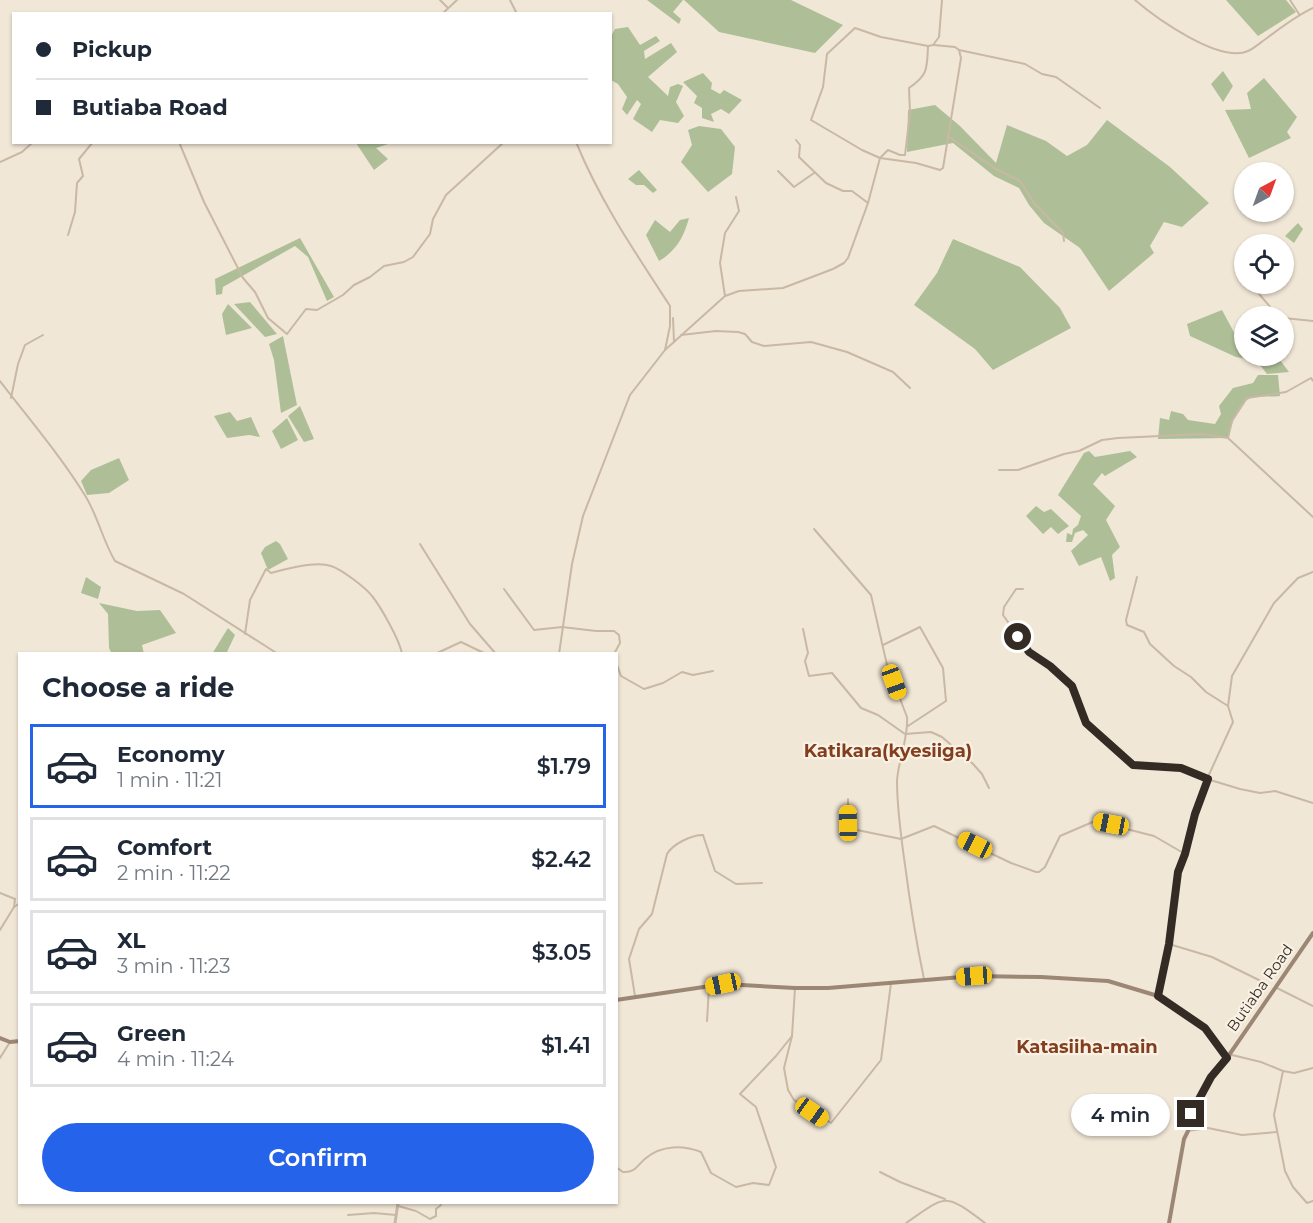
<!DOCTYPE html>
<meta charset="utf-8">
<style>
body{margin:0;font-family:Montserrat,sans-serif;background:#f6f6f7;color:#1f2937;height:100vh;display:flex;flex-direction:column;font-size:22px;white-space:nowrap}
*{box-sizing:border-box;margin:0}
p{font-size:20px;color:#747a83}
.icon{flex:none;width:33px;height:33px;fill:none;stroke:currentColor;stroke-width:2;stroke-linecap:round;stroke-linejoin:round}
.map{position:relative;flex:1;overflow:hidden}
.sheet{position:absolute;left:18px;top:652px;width:600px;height:552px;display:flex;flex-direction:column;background:#fff;border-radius:0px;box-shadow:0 2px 4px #0004}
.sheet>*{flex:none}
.guide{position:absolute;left:12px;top:12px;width:600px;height:132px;border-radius:0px;box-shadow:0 2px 4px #0004;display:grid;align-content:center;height:132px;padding:0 24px;background:#fff}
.needle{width:39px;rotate:41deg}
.tools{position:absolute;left:1234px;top:162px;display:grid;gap:12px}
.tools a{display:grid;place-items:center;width:60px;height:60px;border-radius:50%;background:#fff;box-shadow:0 2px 4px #0004;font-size:30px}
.end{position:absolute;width:27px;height:27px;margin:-14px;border:8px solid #342b25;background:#fff;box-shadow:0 0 0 3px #fff}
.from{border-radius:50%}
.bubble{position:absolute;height:42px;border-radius:21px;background:#fff;box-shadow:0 2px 4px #0004;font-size:20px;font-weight:600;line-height:42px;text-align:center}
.car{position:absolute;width:18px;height:36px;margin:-18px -9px;border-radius:8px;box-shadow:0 0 4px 2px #0007;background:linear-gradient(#f5c518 24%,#345 0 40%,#f5c518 0 76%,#345 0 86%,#f5c518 0)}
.guide b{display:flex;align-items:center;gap:21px;height:57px;font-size:22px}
.guide b+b{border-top:2px solid #e0e1e3}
.guide i{width:15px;height:15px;background:#1f2937}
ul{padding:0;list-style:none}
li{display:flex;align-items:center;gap:18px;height:84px;margin:0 12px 9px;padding:0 12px;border:3px solid #e0e1e3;border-radius:0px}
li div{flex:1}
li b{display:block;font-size:22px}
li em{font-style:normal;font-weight:600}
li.active{border-color:#2563eb}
li>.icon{width:54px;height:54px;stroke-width:1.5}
h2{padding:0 24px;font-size:27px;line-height:72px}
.primary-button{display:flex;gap:12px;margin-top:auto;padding:12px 24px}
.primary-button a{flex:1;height:69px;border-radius:36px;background:#2563eb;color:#fff;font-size:24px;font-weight:600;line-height:69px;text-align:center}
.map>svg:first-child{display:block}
.green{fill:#aebf98}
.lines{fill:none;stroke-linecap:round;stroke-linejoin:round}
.minor{stroke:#c8b8a4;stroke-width:2}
.tertiary{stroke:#c8b8a4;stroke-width:3}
.secondary{stroke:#9c8775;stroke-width:4}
.route{stroke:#342b25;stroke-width:8}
.labels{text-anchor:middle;stroke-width:4.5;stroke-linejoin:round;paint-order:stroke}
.street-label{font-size:15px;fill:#342b25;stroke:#f9f1e3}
.quarter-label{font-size:18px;font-weight:bold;fill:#823f1f;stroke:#f9f1e3}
</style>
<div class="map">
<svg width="1313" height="1223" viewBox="0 0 1313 1223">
<rect width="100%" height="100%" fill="#f1e7d7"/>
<g class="green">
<polygon points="647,0 683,0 673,12 681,19 679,24"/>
<polygon points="684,0 791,0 843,25 815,53 719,32"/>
<polygon points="1226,0 1286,0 1296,12 1258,36"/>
<polygon points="628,27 640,45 656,36 660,41 644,51 645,59 671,43 677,52 648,77 668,96 670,87 678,84 683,86 676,102 684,116 678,123 660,120 652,132 633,119 641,104 637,100 627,115 622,109 627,97 618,84 611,80 611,36 615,29"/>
<polygon points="1223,71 1233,86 1223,102 1211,84"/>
<polygon points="703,73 712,83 711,89 720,94 724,90 742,100 729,114 721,109 711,114 714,122 702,118 702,108 694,103 697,96 683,82"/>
<polygon points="1264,78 1297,117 1287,132 1291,138 1249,158 1225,110 1251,109 1247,93"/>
<polygon points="935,105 960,126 996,163 1007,125 1046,141 1067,156 1087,145 1107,120 1170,167 1209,203 1182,227 1164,222 1150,246 1154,253 1109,291 1080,248 1044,223 1029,205 1019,188 994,176 953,143 907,152 908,110"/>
<polygon points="699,126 721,129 735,147 732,174 708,192 681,162 692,145 688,130"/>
<polygon points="356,143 391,143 376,148 388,159 374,170"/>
<polygon points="639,170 657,190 653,193 644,185 636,185 628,179"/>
<path d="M 689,218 C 684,237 676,251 659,261 L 646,235 L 655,220 L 670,232 L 680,220 Z"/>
<polygon points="1298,223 1303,229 1294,243 1285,236"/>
<polygon points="300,238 334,297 327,301 308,257 295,246 223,287 222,294 216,295 215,279"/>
<polygon points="953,239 1020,267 1060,308 1071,328 993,370 975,349 914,305 937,273"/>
<polygon points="250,302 277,334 265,337 234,304"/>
<polygon points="228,304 252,328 226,335 222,314"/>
<polygon points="1222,310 1243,349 1245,349 1245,356 1277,356 1289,372 1267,374 1257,361 1236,357 1190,336 1187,324"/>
<polygon points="283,336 297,405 281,413 274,360 269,344"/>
<path d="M 1258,375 L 1278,375 L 1280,396 C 1272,397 1264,396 1256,397 C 1238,398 1232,424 1228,438 L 1158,439 L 1160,418 L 1169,420 L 1171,411 L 1183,414 L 1188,420 L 1215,424 L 1221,414 L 1219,406 L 1233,388 L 1253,383 Z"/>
<polygon points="300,406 314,439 304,442 288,416"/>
<polygon points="230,412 237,421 251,417 260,437 249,435 227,438 214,416"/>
<polygon points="287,418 298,440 281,449 272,431"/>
<polygon points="1089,451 1095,457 1130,451 1137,457 1105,476 1102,473 1093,484 1115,506 1106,520 1120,547 1112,555 1115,578 1110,581 1101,557 1079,566 1071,551 1088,535 1083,530 1075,533 1072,542 1066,542 1067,533 1072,535 1073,529 1078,525 1081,516 1058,495 1084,453"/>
<polygon points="119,458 129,480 109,493 87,495 81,481 91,470"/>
<polygon points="1036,506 1044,512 1051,509 1069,526 1058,534 1051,527 1043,534 1026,516"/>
<polygon points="276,541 280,544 288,559 268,570 261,553 265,547"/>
<polygon points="86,577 101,587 98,599 81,593"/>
<polygon points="99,603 137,611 160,610 176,633 142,645 144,654 112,654 109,648 108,614"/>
<polygon points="228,628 235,635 226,654 212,654"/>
</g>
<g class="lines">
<g class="minor">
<polyline points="440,0 448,8"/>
<polyline points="510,0 517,14"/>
<path d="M 1135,0 C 1156,18 1220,64 1248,51 C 1255,48 1261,42 1267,38 C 1282,27 1296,16 1313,8"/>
<polyline points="1290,0 1299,14"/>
<polyline points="442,14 457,0"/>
<path d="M 928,46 C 927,69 928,75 909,88 L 910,113 L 905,155 L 900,155 L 888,150 L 880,158 L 916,163 L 940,170 L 943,168 L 961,58 L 959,50 L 955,47 L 934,45"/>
<polyline points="959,50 1025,64 1042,74 1056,77 1100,108"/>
<polyline points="949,137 996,169 1020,181 1034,203 1063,233 1064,241"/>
<polyline points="796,140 800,145 799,157 826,183 843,191 852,191 868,203"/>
<polyline points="179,142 204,202 243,278 255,292 268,318 287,334 306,309 317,310 343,295 354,285 370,277 384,266 404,262 413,257 430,234 433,219 446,195 504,142"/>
<polyline points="0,162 22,152 33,142"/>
<polyline points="778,171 794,187 814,173"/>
<polyline points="68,235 75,212 77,183 83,176 79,159 93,142"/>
<polyline points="1253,284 1253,287 1278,316"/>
<polyline points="725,296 720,263 725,233 739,211 736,197"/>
<polyline points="673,318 674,342"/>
<polyline points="1284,318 1313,321"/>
<polyline points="681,335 716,331 738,332 745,334 752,342 764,346 811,342 847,352 893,372 910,388"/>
<polyline points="665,350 725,296 739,291 783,288 833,269 844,263 848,258 868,203 880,158 862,150 811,120 823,87 827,54 855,28 881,37 928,46 933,45 939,37 942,0"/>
<path d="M 0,381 C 29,419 61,456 86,497 C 98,517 103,541 115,561 L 184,594 L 278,654"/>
<polyline points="11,398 18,364 25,345 43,335"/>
<polyline points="1228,438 1232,421 1247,398 1286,392 1311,378 1313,381"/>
<polyline points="999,470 1018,470 1064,454 1079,451 1102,440 1118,438 1203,434 1228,438 1313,517"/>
<path d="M 814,529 L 871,595 L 887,665 L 907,717 C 909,736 898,761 897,781 C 897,809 901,837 905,865 C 910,903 916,941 924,979"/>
<polyline points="420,544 470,624 496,654"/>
<polyline points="1137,577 1126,620 1127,625 1144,632 1150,644 1174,666 1191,677 1206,692 1228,706"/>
<polyline points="504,589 534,630 562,627 596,631 614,631 619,635 620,643 614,654"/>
<polyline points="1023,589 1016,589 1004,607 1003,615 1029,652 1050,666 1072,686 1086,723 1133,765 1181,768 1207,779 1240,789 1260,793 1275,791 1313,803"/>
<polyline points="803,629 808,653 805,661 809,676 832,673 861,708 878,715 905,734 931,732 942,737 973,764 982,774 989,788"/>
<path d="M 245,634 L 250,600 L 266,569 L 271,573 C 285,569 317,561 331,566 C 341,569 365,587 372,596 C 381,607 400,641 402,654"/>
<polyline points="883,645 920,627 943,668 946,701 908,726"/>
<polyline points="435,654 461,642 486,654"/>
<path d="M 559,654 L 572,564 L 583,516 L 630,395 L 665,350 L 670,326 L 670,306 C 635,252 600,201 576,142"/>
<polyline points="616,662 621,676 644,689 663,683 682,672 693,675 713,671"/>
<polyline points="848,799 848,823 857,830 901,839 934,826 1011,863 1036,872 1039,872 1045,867 1060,836 1095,821 1154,836 1185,854"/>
<polyline points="0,893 15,899 14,907 0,930"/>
<polyline points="14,907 20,903"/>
<polyline points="1169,944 1212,957 1269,985"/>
<polyline points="1275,987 1313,1006"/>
<polyline points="795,988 792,1036 784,1068 788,1090 794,1100 831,1123 881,1060 891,983"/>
<polyline points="1159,995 1169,944 1178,872 1185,854 1195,815 1207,779 1233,722 1228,706 1232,676 1274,603 1298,578 1313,572"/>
<path d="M 635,996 L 629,959 L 639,929 L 652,914 L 667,854 C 673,844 691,835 703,835 L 715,871 L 736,884 L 762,883"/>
<polyline points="707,1021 709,987"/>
<polyline points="1230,1056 1232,1055 1261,1062 1283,1071 1294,1073 1313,1068"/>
<polyline points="0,1058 10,1042"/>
<polyline points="1283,1071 1274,1115 1285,1171 1293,1187 1307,1203 1313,1201"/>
<polyline points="1188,1131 1208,1128 1242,1135 1277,1132"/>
<path d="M 616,1167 L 623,1172 C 636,1173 637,1165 646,1158 C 662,1145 683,1145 701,1152 L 711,1173 L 736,1187 L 753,1183 L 769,1185 L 776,1167 L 756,1107 L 740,1094 L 776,1056 L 792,1036"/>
<polyline points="880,1172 900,1182 945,1199"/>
<polyline points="398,1206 416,1211 430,1219 436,1216 436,1209 441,1205"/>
<polyline points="348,1215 374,1213 396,1215"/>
<path d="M 906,1223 C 947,1195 944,1192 985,1223"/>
</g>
<polyline class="tertiary" points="395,1223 398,1203"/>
<g class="secondary">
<polyline points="616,1000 724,984 795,988 828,988 974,976 1041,977 1108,981 1158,996 1173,1005 1205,1028 1227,1058"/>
<polyline points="0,1038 10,1042 20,1041"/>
<polyline points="1169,1223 1184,1139 1188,1131 1191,1115 1211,1077 1227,1058 1313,933"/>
</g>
</g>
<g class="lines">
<polyline class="route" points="1018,637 1029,652 1050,666 1072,686 1086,723 1133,765 1181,768 1208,779 1195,814 1185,854 1178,872 1169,944 1158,996 1205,1028 1227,1058 1211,1077 1191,1114"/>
</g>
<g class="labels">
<g class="street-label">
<text transform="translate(1260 988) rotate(-55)" y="5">Butiaba Road</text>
</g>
<g class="quarter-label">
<text x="888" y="757">Katikara(kyesiiga)</text>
<text x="1087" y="1053">Katasiiha-main</text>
</g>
</g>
</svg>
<div class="tools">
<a><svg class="needle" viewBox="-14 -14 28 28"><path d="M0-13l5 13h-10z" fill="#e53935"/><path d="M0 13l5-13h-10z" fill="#747a83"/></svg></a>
<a><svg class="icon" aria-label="locate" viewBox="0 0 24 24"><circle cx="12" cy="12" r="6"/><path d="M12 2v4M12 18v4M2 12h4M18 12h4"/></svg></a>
<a><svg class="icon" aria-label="layers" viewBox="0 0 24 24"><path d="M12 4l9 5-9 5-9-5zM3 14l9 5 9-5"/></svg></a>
</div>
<i class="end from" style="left:1018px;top:637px"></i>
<i class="end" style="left:1191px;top:1114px"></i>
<div class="bubble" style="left:1071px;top:1094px;width:99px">4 min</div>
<i class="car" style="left:894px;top:682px;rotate:160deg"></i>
<i class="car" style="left:848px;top:823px;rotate:359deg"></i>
<i class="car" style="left:1111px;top:824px;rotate:281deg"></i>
<i class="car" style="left:975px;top:845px;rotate:296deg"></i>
<i class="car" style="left:974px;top:976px;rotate:266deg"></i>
<i class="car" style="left:723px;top:984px;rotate:258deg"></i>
<i class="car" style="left:812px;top:1112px;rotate:125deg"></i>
<div class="guide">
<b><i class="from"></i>Pickup</b>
<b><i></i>Butiaba Road</b>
</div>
<section class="sheet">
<h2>Choose a ride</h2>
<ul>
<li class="active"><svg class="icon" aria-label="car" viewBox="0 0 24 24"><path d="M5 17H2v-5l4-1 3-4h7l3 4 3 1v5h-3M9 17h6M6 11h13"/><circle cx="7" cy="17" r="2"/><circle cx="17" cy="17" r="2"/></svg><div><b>Economy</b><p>1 min · 11:21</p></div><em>$1.79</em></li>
<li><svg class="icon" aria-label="car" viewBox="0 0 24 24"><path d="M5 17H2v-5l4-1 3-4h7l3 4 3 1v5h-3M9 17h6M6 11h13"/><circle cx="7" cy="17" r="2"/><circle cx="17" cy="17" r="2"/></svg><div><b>Comfort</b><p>2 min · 11:22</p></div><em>$2.42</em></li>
<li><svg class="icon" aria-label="car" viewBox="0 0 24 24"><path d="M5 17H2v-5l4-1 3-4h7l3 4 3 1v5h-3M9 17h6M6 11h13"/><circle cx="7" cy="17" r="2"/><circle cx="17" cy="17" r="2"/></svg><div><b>XL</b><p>3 min · 11:23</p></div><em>$3.05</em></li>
<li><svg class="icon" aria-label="car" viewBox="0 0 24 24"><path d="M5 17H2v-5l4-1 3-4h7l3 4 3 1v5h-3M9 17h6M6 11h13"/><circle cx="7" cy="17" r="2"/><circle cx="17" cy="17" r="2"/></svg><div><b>Green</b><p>4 min · 11:24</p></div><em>$1.41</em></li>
</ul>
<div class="primary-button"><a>Confirm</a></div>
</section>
</div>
